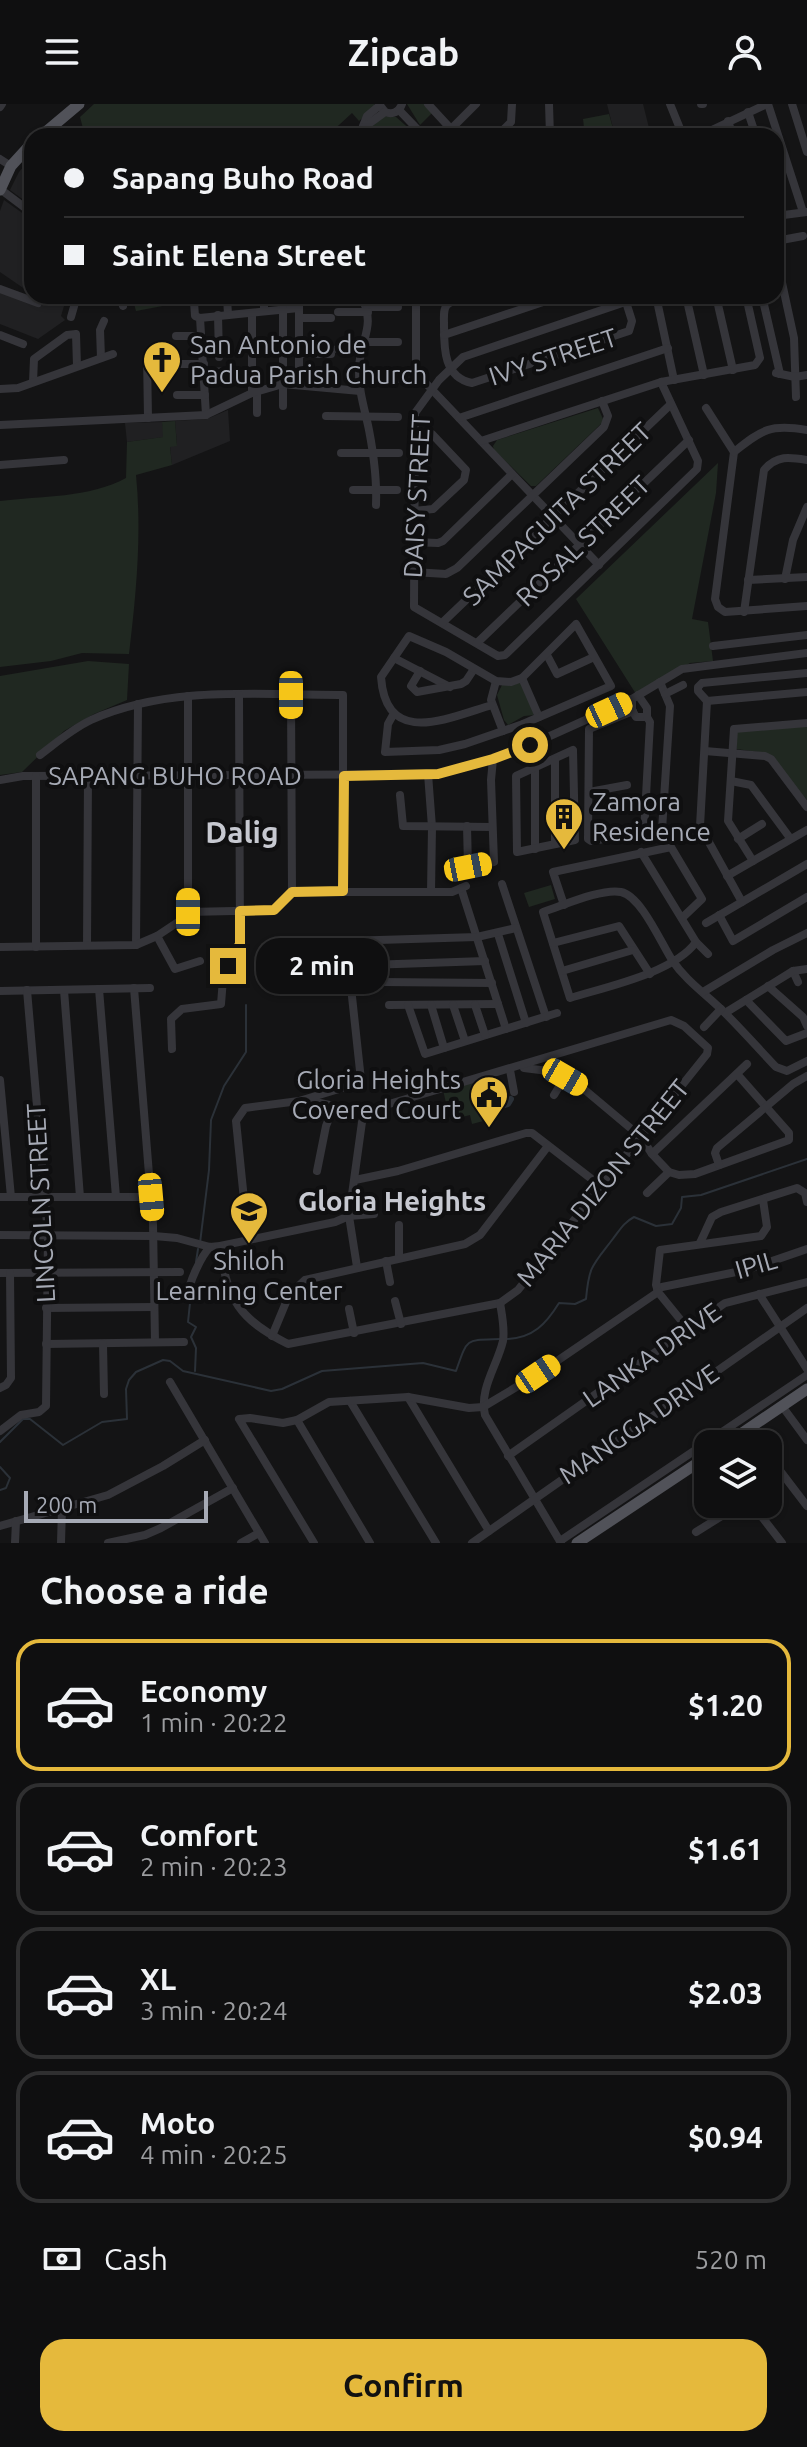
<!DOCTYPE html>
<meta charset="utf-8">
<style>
body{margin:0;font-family:Ubuntu,sans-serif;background:#1d1d1e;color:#f1f3f6;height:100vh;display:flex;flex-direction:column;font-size:30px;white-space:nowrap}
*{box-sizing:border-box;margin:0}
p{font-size:26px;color:#9b9c9f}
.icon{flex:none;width:44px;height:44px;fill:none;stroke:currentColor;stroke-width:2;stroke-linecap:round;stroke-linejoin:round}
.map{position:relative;height:1439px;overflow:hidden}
.panel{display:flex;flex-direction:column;background:#0f0f10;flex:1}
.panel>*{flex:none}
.hud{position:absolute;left:24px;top:24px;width:760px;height:176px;border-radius:24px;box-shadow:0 2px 6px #0004,0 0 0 2px #2f2f30;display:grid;align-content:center;height:176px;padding:0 40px;background:#0f0f10}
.tools{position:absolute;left:694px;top:1326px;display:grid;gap:16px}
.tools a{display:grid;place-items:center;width:88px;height:88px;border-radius:16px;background:#0f0f10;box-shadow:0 2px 6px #0004,0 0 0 2px #2f2f30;font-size:40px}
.scale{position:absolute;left:24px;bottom:20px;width:184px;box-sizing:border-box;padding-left:8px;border:4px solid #a6aab5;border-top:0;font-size:22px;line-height:28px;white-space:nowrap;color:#a6aab5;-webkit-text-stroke:6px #0f0f10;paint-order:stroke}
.end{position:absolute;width:36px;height:36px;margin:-18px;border:10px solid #e5b93c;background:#111;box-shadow:0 0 0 4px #111}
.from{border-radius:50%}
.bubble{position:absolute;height:56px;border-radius:24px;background:#0f0f10;box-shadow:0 2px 6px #0004,0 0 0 2px #2f2f30;font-size:26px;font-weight:700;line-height:56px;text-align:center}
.car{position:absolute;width:24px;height:48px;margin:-24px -12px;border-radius:10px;box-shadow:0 0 6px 2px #0007;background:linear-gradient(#f5c518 24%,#345 0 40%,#f5c518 0 76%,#345 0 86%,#f5c518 0)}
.hud b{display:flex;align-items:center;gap:28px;height:76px;font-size:30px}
.hud b+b{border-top:2px solid #2f2f30}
.hud i{width:20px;height:20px;background:#f1f3f6}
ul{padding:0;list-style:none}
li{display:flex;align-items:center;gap:24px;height:132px;margin:0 16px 12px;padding:0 24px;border:4px solid #2f2f30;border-radius:24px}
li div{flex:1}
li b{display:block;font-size:30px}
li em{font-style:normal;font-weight:700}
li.current{border-color:#e5b93c}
li>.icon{width:72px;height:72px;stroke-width:1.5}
h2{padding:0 40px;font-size:36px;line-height:96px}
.pay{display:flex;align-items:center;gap:20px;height:88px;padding:0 40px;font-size:30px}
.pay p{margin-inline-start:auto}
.button{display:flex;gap:16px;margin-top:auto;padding:16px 40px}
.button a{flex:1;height:92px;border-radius:24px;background:#e5b93c;color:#111;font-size:32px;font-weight:700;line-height:92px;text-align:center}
header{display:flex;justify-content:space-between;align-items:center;height:104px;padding:0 40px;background:#0f0f10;font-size:36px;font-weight:700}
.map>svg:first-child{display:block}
.built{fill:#202022}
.green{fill:#202821}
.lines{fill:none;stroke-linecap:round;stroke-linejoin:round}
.stream{stroke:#2b3138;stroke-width:2}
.canal{stroke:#2b3138;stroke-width:6}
.minor{stroke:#35353a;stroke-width:8}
.major{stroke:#515259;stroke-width:11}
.route{stroke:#e5b93c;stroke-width:10}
.labels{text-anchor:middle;stroke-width:8;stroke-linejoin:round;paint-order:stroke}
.poi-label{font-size:26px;fill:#a6aab5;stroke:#0f0f10;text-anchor:start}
.street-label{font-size:26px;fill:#a6aab5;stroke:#0f0f10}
.neighbourhood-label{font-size:28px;font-weight:bold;fill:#c7c9d1;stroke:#0f0f10}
.quarter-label{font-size:30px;font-weight:bold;fill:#c7c9d1;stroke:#0f0f10}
</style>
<header><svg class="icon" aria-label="menu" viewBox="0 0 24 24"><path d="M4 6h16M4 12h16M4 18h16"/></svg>Zipcab<svg class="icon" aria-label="person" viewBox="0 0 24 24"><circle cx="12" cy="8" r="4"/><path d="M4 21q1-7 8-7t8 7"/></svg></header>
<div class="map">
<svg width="807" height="1439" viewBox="0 0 807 1439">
<rect width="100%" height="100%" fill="#141415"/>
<g class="built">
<polygon points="607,0 643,0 651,32 615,32"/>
<polygon points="32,53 32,102 10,86 19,68"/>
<polygon points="4,96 32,116 32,190 0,168 0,107"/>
<polygon points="0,187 38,200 40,196 35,192 67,192 61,212 65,216 38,235 0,220"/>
<polygon points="228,306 230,337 172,361 170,342 177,341 175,317 207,315"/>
<polygon points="162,318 164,333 127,338 125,319"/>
</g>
<g class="green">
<polygon points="94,0 374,0 375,3 359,17 352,9 327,32 85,32 80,13"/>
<polygon points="407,0 424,0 432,9 420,21"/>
<polygon points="609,10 615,32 585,32 583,15"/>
<polygon points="383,12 396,13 413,28 408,32 396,29 393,32 374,32 368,26"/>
<polygon points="132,192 216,192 136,207"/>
<polygon points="598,304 604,317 536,382 531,382 494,346 493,342 497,336"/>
<path d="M 175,317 L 177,342 L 170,343 L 172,361 L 136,371 C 142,431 136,491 129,550 L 82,549 L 51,557 L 0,563 L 0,397 C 40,392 90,394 126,374 L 127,338 L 163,333 L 162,318 Z"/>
<polygon points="718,359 716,389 692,515 708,518 713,557 690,559 636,590 576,495"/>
<polygon points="88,557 129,560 127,596 94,610 64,627 22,668 0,671 0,572"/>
<polygon points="522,578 534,611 524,612 508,621 504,616 497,591 502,581"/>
<polygon points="807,622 807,696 765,649 736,645 737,627"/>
<polygon points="551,781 555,795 529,803 524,789"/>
<polygon points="485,974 495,1014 472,1020 470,1011 450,1016 443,986"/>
</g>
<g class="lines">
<g class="stream">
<polyline points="200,1139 209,1066 211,1016 224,982 246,948 246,901"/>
<polyline points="196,1158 198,1145"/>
<polyline points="187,1179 184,1186 190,1199 188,1218 196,1223 191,1233 196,1244 195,1267"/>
<path d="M 507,1235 C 533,1234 546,1220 559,1199 L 575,1200 L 586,1195 C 589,1162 592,1162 612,1136 C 620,1126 623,1119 634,1113 L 656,1122 L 672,1120 L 681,1104 L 682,1093 L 701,1091 L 807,1055"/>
<path d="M 0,1338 L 23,1315 L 30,1315 L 63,1341 L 102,1318 L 127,1315 L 126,1285 L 129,1276 L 136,1268 L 163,1256 L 170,1257 L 183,1267 L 271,1287 L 282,1285 L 322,1267 L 423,1259 L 456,1267 C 468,1233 465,1236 501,1235"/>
<polyline points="0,1363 10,1374 6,1384 0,1386"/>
</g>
<polyline class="canal" points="494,1012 492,1004 508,1000 511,995"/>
<g class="minor">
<path d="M 379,0 L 385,8 C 393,11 399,8 402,0"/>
<polyline points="428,0 451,25"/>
<polyline points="549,0 550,32"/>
<polyline points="670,0 683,32"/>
<polyline points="701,0 703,0"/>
<polyline points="768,0 803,108"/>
<polyline points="792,0 807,48"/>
<polyline points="0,3 2,0"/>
<polyline points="399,6 424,32"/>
<polyline points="748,8 756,32"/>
<polyline points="728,17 733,32"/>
<polyline points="363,22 367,12 379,2"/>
<polyline points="352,32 385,8"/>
<polyline points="444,32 476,0"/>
<polyline points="497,32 511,18 512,0"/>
<polyline points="699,32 767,0"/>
<polyline points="0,55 11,62"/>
<polyline points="0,85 32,109"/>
<polyline points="776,91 783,111"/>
<polyline points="776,112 807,108"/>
<polyline points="776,137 803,132"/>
<polyline points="776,151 794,234 796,293"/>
<polyline points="0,185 38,199"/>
<polyline points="120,192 123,202"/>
<polyline points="264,192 264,207"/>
<path d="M 361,192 C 377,222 360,235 359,264 C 358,286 365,306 369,326 C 374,352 377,376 376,401"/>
<polyline points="416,192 416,264 419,272 599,461"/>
<path d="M 471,192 C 465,194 452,196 447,201 C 443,205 444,214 444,220 C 444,243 443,273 472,279 L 629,227 L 632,217 L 626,198"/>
<polyline points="643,192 463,253 439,276 415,309 414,503 498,552 505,551 697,365 698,357 661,278"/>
<polyline points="656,192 674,276"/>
<polyline points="686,192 704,271"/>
<polyline points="716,192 733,266"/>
<polyline points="762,192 780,270"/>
<polyline points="227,193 228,211"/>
<polyline points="194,198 195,212 200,214 206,311"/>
<polyline points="367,203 398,203"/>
<polyline points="338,208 368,208"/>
<polyline points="252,210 252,289"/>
<polyline points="218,211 219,253"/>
<polyline points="71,213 77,192"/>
<polyline points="200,214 299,204"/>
<polyline points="299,214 331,214"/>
<polyline points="0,231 23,240"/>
<polyline points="444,231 561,192"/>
<polyline points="176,232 201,232"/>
<polyline points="365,238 398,238"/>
<polyline points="337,245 362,245"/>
<polyline points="299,250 331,250"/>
<polyline points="147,252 148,314"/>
<polyline points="101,254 100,226 104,217"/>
<polyline points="177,260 204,260"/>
<polyline points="205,268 232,267"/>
<polyline points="776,269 795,273 807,271"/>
<polyline points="359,276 399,275"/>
<polyline points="33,278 34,255 67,231 76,230 77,262"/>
<polyline points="299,281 299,194 326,193"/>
<polyline points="0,285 18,284 113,250"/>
<polyline points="257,287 257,309"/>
<polyline points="177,291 205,291"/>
<polyline points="283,302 283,204"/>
<polyline points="706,304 734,348 715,495 718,503 725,508 807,502"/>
<polyline points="326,312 398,313"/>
<polyline points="459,314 668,244"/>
<polyline points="0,321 206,311 252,289 283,280 360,287"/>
<polyline points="481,337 661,278 755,261 760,254 746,192"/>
<path d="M 734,348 C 762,325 771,320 807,326"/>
<polyline points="341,349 399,349"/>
<polyline points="0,361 64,356"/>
<polyline points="353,386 397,386"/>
<polyline points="414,407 433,405 464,376 466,366 432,330 415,327"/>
<polyline points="412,438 438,439 443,437 512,370"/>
<polyline points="413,468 446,470 457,464 604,323 608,312 602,297"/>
<polyline points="785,475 793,436 807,403"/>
<polyline points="748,476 807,473"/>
<path d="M 744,508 L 764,366 C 777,351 789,353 807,356"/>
<polyline points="442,519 671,300"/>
<polyline points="477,539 689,336"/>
<polyline points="713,542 807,531"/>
<polyline points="547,551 557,570 594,553"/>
<polyline points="394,554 450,583"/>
<polyline points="420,567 411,582 417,588 461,580 466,577 474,565"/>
<polyline points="522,574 539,613"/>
<polyline points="496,577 491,596 503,627"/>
<polyline points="660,578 670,602 662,726"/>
<polyline points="665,590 683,581"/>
<polyline points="291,591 292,788"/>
<polyline points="188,592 188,808"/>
<polyline points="632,595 632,606 636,613 647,613"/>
<polyline points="707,597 807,588"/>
<polyline points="633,607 589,625 588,735 591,737 644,729 650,618 647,613 647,604 638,591"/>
<path d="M 393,611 L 388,620 L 385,648 L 439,646 L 465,640 L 523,620 L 611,582 L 576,520 L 522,574 L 511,578 L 496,577 L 446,548 L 409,532 L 381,573 C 386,644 448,614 492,601"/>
<polyline points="523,620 535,654 535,745"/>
<polygon points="573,646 575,736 517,748 516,672"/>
<polyline points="705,647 765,652 771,655 807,703"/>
<path d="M 40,651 C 56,639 72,625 91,616 C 169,581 260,591 343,591 L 343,787"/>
<polyline points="555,655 555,740"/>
<polyline points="428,670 432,723 431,788"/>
<polyline points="0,676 23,672 438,670 493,655 530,641 632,595 682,565 807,549"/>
<polyline points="731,677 751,681 790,734"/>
<polyline points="589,688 627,681"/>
<polyline points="400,691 403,722 492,723"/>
<polyline points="467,722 468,763 494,758 491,676 493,655"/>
<polyline points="738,735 762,720"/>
<polyline points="641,748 696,838 708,850"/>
<polyline points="753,757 728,717 734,625 807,619"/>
<polyline points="727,772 807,726"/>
<polyline points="502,780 546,913"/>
<polyline points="461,784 506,925"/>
<polyline points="742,798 700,722 707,597 698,587 698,583 702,579 807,569"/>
<polyline points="564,801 553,768 671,743 702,795 682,814"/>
<polyline points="719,811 733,837 807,793"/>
<polyline points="706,819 807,760"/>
<polyline points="498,830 526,919"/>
<polyline points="157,832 175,865 200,857"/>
<path d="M 696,838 C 674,869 605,883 570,894 L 543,808 C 562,802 602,784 621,788 C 641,792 661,839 672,856 C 686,877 707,891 725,909 C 742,926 759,945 776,963 L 787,967 L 807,957"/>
<polyline points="553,839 619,822 650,870"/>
<polyline points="87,841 88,672"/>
<polyline points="136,841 138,600"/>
<polyline points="0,843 136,841 157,832 184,814 188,808 274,806 292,788 452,788 466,782"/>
<polyline points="36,843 36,672"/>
<polyline points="368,861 485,857"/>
<polyline points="562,867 633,846"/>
<polyline points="793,867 798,878"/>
<polyline points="381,878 492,879"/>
<polyline points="768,882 803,913 807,922"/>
<polyline points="134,884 153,1120 155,1238"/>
<polyline points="99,885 116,1093"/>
<polyline points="64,886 80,1093"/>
<polyline points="0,887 150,884"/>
<polyline points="703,888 773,846 807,829"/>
<polyline points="746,896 786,937 807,929"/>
<polyline points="389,901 498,900"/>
<polyline points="408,901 425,950 557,909"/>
<polyline points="431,901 444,944"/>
<polyline points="453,901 465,937"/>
<polyline points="475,901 485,931"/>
<polyline points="725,909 793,867 807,865"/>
<polyline points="704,923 721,905"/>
<polyline points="172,945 171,915 182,905 221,900 223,875 240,840 239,591"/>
<polyline points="524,964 556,968 579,981 641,1033 652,1050 669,1068 679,1071 695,1070 789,1036 789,1029 737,970"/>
<polyline points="510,966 514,988"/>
<polyline points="0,976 11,1093"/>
<polyline points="554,991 565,973"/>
<polyline points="306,996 334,1002 326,1022 317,1067"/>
<polyline points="652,1050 747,960"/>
<polyline points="719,1061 715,1049 717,1044 793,980 807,972"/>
<polyline points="355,1076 398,1067 526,1029 532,1029 602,1083"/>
<polyline points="647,1089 669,1068"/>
<polyline points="0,1093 151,1093"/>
<polyline points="399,1121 399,1154"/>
<polyline points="0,1131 154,1132 177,1134 210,1143 220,1142 335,1118 349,1112 374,1110"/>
<polyline points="248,1135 236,1017 245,1004 299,997 359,979 361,976 346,837 477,833 516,824"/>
<polyline points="700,1139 712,1113 721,1108 797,1084 805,1089 807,1098"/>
<path d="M 220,1142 C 227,1196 239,1215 288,1240 L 500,1199 L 518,1186 L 707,950 L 708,944 L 684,922 L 671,916 L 369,1006 L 362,1018 L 349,1112 L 357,1163"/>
<polyline points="386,1157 390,1178"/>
<polyline points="0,1169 180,1168"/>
<polyline points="657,1184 746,1166 807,1145"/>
<polyline points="759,1190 807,1265"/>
<path d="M 189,1191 C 187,1181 202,1151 210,1143"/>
<polyline points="395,1197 401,1220"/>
<path d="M 500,1199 C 502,1211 505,1225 503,1237 C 497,1262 479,1285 485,1311 L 561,1439"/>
<polyline points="46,1204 154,1203"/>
<polyline points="349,1205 354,1229"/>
<polyline points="688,1225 658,1188 656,1181 660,1146 761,1132 767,1123 763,1096"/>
<polyline points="272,1232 289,1191 305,1176 465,1140 480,1131 548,1042"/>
<polyline points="46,1240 184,1238"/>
<polyline points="103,1240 104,1290"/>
<polyline points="170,1278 265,1439"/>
<polyline points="0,1284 6,1281 11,1274 10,1169"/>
<polyline points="408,1293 489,1427"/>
<polyline points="350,1297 436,1439"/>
<polyline points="782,1302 807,1336"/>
<polyline points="297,1316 370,1439"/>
<polyline points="749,1325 760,1340"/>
<polyline points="0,1327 21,1311 39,1308 46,1302 48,1131 27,886"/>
<polyline points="768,1351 807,1402"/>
<polyline points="508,1352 725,1199 807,1178"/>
<polyline points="768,1382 783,1372"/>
<polyline points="752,1400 782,1439"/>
<polyline points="0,1422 108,1391 163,1362 205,1336"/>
<polyline points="696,1428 741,1400"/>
<polyline points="560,1437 807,1271"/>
<polyline points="15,1439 16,1417"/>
<polyline points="61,1439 62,1404"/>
<polyline points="108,1439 145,1431 161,1424 233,1384"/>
<polyline points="241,1439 259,1429"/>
<polyline points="314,1439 239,1315 250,1314 283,1319 297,1316 329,1298 408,1293 469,1304 483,1303 538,1270 658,1188"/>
<polyline points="472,1439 807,1204"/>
</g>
<g class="major">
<polyline points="41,32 79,0"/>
<polyline points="0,86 11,62 32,39"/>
<polyline points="726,1340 807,1285"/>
<polyline points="577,1439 708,1352"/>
</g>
</g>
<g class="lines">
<polyline class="route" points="228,862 240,840 240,807 274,806 292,788 343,787 344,672 438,670 493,655 530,641"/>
</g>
<defs>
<symbol id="church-pin" viewBox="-11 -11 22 30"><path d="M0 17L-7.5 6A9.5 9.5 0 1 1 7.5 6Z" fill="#e5b93c" stroke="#0f0f10"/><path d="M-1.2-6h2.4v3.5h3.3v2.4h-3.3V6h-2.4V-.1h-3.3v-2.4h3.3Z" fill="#111"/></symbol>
<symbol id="building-pin" viewBox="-11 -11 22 30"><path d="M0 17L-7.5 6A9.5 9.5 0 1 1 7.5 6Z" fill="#e5b93c" stroke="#0f0f10"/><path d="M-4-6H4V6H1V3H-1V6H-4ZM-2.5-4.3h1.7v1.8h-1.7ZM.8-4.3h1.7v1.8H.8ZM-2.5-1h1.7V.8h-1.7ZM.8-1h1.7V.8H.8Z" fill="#111"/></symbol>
<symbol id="civic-pin" viewBox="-11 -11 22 30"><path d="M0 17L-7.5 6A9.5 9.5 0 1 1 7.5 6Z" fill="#e5b93c" stroke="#0f0f10"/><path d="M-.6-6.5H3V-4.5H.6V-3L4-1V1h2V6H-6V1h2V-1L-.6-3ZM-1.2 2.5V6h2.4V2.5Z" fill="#111"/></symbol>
<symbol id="school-pin" viewBox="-11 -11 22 30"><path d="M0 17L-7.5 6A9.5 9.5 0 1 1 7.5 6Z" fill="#e5b93c" stroke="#0f0f10"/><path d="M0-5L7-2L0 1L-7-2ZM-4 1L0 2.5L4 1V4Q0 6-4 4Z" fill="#111"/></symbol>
</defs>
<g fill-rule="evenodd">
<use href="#church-pin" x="140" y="234" width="44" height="60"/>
<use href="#building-pin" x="542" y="691" width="44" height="60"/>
<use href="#civic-pin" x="467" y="969" width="44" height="60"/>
<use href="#school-pin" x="227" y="1085" width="44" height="60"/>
</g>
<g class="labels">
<g class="poi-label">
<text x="190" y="250">San Antonio de<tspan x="190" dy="30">Padua Parish Church</tspan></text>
<text x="592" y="707">Zamora<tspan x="592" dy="30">Residence</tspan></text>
<text x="461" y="985" text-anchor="end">Gloria Heights<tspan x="461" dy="30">Covered Court</tspan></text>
<text x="249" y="1166" text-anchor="middle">Shiloh<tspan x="249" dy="30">Learning Center</tspan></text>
</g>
<g class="street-label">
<text transform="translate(553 253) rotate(-18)" y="9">IVY STREET</text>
<text transform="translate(417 392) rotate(-87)" y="9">DAISY STREET</text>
<text transform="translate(557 410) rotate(-44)" y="9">SAMPAGUITA STREET</text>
<text transform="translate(583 437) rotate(-44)" y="9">ROSAL STREET</text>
<text x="175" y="681">SAPANG BUHO ROAD</text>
<text transform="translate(603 1079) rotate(-51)" y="9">MARIA DIZON STREET</text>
<text transform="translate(41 1099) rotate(-93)" y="9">LINCOLN STREET</text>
<text transform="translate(756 1161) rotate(-16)" y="9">IPIL</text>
<text transform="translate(652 1251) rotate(-35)" y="9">LANKA DRIVE</text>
<text transform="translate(639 1320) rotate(-35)" y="9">MANGGA DRIVE</text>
</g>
<g class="neighbourhood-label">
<text x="392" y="1107">Gloria Heights</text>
</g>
<g class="quarter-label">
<text x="242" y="739">Dalig</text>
</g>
</g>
</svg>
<div class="tools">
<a><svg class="icon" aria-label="layers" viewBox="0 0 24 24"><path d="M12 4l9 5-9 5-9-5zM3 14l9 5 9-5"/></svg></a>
</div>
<div class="scale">200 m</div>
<i class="end from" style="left:530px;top:641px"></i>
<i class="end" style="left:228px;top:862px"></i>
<div class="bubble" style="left:256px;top:834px;width:132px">2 min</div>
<i class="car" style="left:291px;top:591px;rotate:180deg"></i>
<i class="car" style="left:609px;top:606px;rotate:65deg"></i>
<i class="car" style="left:468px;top:763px;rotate:79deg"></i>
<i class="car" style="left:188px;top:808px;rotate:0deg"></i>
<i class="car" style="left:565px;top:973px;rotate:120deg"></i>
<i class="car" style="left:151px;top:1093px;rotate:175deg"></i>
<i class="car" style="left:538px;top:1270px;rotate:56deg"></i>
<div class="hud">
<b><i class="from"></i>Sapang Buho Road</b>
<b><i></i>Saint Elena Street</b>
</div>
</div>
<section class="panel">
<h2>Choose a ride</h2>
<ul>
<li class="current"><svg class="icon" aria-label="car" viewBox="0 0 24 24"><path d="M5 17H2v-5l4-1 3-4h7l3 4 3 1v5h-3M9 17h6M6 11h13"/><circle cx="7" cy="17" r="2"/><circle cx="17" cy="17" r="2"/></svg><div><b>Economy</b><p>1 min · 20:22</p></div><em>$1.20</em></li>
<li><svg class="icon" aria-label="car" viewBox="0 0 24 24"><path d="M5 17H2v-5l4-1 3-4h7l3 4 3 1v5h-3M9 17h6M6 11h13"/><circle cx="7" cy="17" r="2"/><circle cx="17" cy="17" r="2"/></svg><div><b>Comfort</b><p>2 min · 20:23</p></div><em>$1.61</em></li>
<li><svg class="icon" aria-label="car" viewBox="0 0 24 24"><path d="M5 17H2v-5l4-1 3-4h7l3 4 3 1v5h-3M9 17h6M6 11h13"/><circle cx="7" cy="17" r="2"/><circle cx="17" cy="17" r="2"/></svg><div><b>XL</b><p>3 min · 20:24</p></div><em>$2.03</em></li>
<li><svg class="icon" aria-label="car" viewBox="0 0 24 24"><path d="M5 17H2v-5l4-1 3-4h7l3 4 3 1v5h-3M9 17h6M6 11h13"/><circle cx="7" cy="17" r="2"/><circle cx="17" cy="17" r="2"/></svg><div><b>Moto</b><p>4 min · 20:25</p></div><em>$0.94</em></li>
</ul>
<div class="pay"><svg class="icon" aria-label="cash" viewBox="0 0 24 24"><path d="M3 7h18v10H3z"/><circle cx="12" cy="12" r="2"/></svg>Cash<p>520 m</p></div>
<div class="button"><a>Confirm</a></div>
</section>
